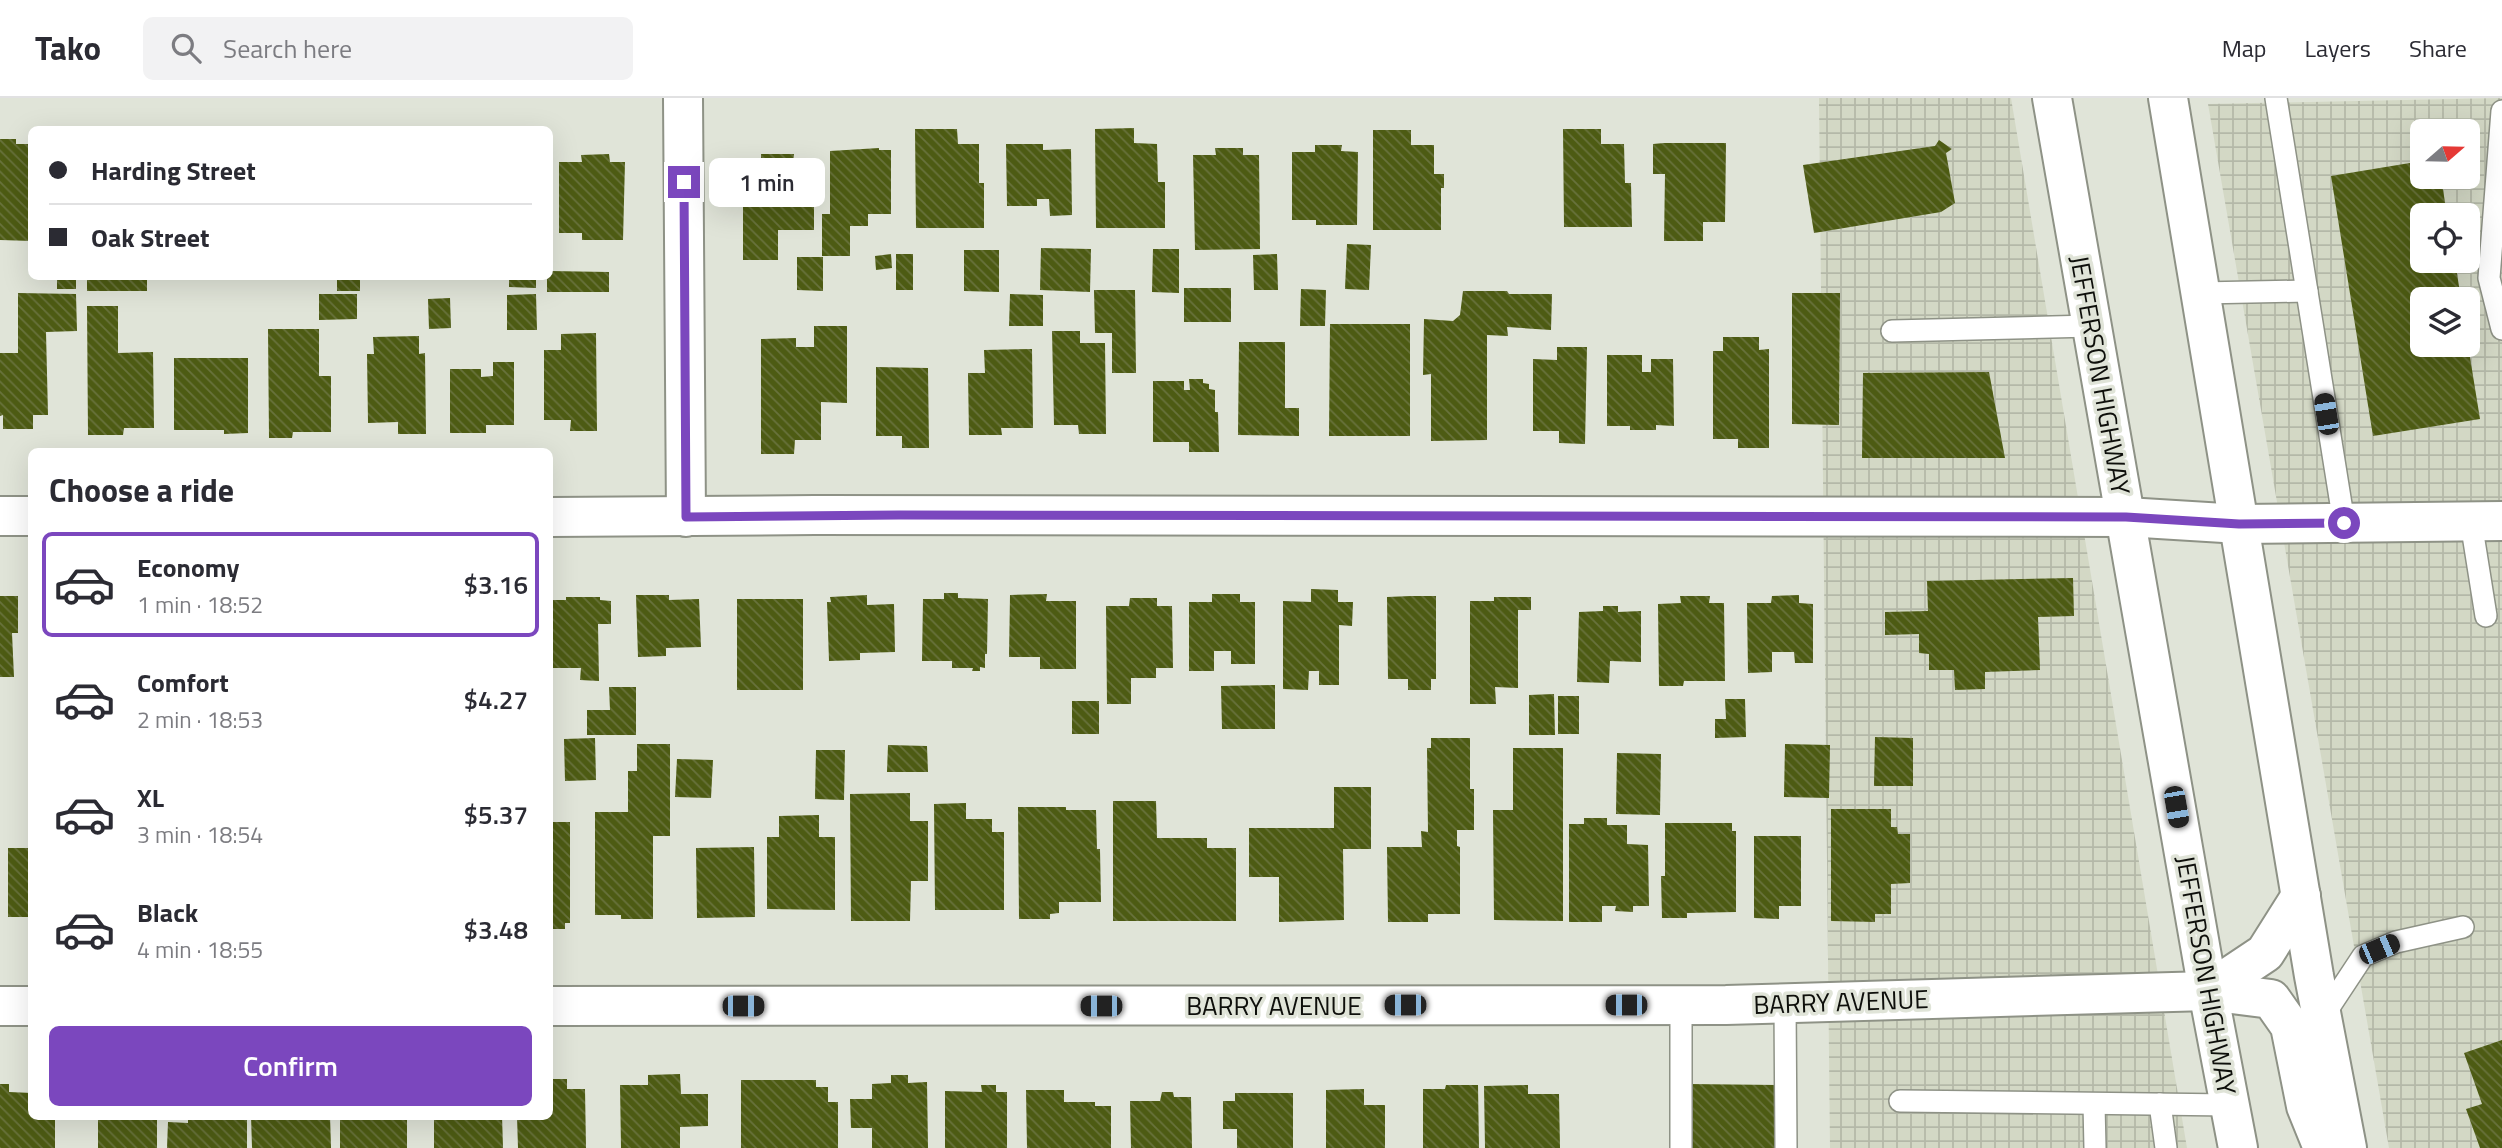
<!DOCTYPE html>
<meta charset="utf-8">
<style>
body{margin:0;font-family:"Titillium Web",sans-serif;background:#f2f2f3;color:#2b2b33;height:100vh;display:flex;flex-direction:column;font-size:26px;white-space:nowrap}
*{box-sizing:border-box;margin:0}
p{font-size:23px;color:#7c7c81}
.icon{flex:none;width:38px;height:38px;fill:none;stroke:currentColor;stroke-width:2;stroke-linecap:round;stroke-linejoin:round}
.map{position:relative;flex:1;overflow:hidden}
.side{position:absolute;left:28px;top:350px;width:525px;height:672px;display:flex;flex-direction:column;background:#fff;border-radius:10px;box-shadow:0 7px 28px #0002}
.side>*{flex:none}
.guide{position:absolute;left:28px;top:28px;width:525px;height:154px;border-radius:10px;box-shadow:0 7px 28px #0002;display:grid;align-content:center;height:154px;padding:0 21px;background:#fff}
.needle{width:46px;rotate:70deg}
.tools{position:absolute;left:2410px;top:21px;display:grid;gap:14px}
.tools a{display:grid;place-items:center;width:70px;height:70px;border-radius:10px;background:#fff;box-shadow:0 7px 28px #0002;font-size:35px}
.end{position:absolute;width:32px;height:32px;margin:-16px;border:9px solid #7b47be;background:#fff;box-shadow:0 0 0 4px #fff}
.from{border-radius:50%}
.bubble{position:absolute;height:49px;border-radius:10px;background:#fff;box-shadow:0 7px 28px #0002;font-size:23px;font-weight:600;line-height:49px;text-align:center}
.car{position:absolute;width:21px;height:42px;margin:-21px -10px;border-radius:9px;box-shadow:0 0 5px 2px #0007;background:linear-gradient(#222 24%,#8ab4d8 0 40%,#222 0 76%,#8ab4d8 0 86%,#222 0)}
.guide b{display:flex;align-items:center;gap:24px;height:66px;font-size:26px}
.guide b+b{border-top:2px solid #e1e1e2}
.guide i{width:18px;height:18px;background:#2b2b33}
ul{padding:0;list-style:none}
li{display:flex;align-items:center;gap:21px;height:105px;margin:0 14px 10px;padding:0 7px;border:4px solid transparent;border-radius:10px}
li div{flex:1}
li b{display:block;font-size:26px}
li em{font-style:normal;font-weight:600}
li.selected{border-color:#7b47be}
li>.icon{width:63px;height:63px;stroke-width:1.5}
h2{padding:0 21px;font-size:32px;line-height:84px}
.primary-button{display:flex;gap:14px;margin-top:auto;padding:14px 21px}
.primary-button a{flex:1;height:80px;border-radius:10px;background:#7b47be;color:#fff;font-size:28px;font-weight:600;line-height:80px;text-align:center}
header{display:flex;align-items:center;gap:42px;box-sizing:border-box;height:98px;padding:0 35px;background:#fff;border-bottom:2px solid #e1e1e2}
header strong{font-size:33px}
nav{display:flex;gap:38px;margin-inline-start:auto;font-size:24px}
.search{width:490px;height:63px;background:#f2f2f3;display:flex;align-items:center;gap:18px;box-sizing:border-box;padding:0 24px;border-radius:10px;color:#7c7c81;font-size:26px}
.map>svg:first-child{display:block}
.industrial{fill:url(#industrial-grid);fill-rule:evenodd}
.building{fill:url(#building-back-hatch)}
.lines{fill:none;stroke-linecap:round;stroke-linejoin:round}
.lane-casing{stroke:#8e9286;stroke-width:24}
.street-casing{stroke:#8e9286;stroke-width:42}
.primary-casing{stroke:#8e9286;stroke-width:42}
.lane{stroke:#fff;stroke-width:21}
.street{stroke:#fff;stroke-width:38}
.primary{stroke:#fff;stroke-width:38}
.route{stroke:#7b47be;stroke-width:9}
.labels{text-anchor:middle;stroke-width:7;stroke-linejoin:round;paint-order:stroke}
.street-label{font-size:26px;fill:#0e0f0b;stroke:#e0e4d8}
</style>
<header>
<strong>Tako</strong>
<div class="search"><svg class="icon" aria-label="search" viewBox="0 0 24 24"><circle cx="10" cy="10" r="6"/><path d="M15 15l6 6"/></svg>Search here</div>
<nav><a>Map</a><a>Layers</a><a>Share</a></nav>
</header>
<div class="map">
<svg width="2502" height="1050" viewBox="0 0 2502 1050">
<defs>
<pattern id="industrial-grid" width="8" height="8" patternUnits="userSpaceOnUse" patternTransform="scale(1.75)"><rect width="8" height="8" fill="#d3d8c5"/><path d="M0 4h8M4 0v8" fill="none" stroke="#b4b8a8"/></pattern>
<pattern id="building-back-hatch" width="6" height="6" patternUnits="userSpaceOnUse" patternTransform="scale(1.75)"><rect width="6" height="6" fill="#4d5b13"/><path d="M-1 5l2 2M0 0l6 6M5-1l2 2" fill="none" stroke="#68723c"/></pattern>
</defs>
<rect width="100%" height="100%" fill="#e0e4d8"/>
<g class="industrial">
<polygon points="1819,0 2011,0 2187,1050 1830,1050"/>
<path d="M 2502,0 L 2502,1050 L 2389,1050 L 2208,6 ZM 2422,33 L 2468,33 L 2468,79 L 2422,79 ZM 2422,117 L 2468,117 L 2468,163 L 2422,163 ZM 2422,201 L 2468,201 L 2468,247 L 2422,247 Z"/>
</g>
<g class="building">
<polygon points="1134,30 1134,45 1157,46 1158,84 1165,84 1165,130 1096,130 1095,31"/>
<polygon points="915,31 957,31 958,46 979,46 979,85 984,85 984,130 916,130"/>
<polygon points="1563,31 1601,31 1601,46 1624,46 1625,85 1631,85 1632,129 1564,129"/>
<polygon points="1373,32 1411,32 1411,47 1434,47 1434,76 1444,76 1444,90 1441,90 1441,132 1373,132"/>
<polygon points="0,41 16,41 16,46 32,46 32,143 0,142"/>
<polygon points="1939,42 1952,51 1946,55 1955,105 1941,114 1814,135 1803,67 1935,48"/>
<polygon points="1664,45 1726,45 1725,124 1703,124 1703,143 1664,143 1665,76 1653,76 1653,46"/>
<polygon points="1006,46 1043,46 1043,52 1071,51 1072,117 1050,118 1049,101 1037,101 1037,108 1007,108"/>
<polygon points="1315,47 1342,47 1341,53 1358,54 1357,127 1316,127 1316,122 1292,122 1292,54 1315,54"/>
<polygon points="879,50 879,52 891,52 891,116 868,116 868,128 850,128 850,158 822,158 822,116 830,116 830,53"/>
<polygon points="1215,50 1243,50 1243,57 1259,57 1260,151 1195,152 1193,57 1216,57"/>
<polygon points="609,56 610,64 625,64 623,142 582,142 582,135 559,135 559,64 582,64 581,57"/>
<polygon points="761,56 794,56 793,66 814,66 814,132 778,132 778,162 743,162 743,103 761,103"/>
<polygon points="2422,63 2422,79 2441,79 2447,117 2422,117 2422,163 2455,163 2461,201 2422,201 2422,247 2468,247 2480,321 2373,338 2331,78"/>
<polygon points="1347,146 1371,147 1369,192 1345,191"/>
<polygon points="1041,150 1091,151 1090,194 1040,192"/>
<polygon points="1153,151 1179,151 1179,195 1152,194"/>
<polygon points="964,152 999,152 999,194 964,193"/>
<polygon points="891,156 892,170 876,172 875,158"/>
<rect x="896" y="156" width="17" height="36"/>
<polygon points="1277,156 1278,192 1254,192 1253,157"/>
<polygon points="797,159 823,159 823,193 797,192"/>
<polygon points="550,173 609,174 609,194 547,194 547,178 550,178"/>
<rect x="57" y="178" width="19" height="13"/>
<rect x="87" y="178" width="60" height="15"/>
<rect x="337" y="178" width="23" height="15"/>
<polygon points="509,178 536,178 536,190 509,189"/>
<rect x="1184" y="190" width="47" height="34"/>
<polygon points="1301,191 1326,192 1325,228 1300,228"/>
<polygon points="1094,192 1135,192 1136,275 1112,275 1112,235 1095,235"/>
<polygon points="1463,193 1507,193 1509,196 1552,196 1551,232 1507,229 1508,238 1487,237 1487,342 1431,343 1431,276 1423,277 1424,221 1453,223 1460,217"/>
<polygon points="18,195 76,196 77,233 46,234 48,317 33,317 33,331 3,331 3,317 0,318 0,255 18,255"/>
<polygon points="1792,195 1840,195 1839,327 1792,326"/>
<polygon points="319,196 357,196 357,221 319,222"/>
<polygon points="536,196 537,232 507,232 507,197"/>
<polygon points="1010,196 1043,197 1043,228 1009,228"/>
<polygon points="450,200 451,230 429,231 428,201"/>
<polygon points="87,208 118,208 118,255 153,254 154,330 124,330 123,337 88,337"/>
<polygon points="1330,226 1410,226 1410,338 1329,338"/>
<polygon points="814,228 847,228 847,305 821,304 821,342 795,342 794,356 761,356 761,241 796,240 796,249 814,249"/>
<polygon points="268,231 319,231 319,278 331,278 331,334 293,334 292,340 269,340"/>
<polygon points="1052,233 1080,233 1080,245 1105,245 1106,336 1079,336 1078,327 1054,327"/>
<polygon points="596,235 597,333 570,333 571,322 544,322 544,252 561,252 561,236"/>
<polygon points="419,238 419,256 425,255 426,336 398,336 398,324 368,325 367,256 374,256 373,239"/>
<polygon points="1723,239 1759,239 1759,252 1769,251 1769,350 1738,350 1738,341 1713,341 1713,253 1723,253"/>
<polygon points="1239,244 1285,244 1285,310 1299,310 1299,338 1238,337"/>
<polygon points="1557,249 1587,249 1585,346 1559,345 1559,333 1533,333 1533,261 1557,262"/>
<polygon points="1032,251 1033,330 1001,330 1002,337 969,337 968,275 985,275 984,252"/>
<polygon points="1607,257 1642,257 1642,274 1651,274 1651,261 1673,261 1674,328 1656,327 1656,332 1630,332 1630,328 1607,328"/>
<polygon points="174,260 248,260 248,335 224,336 224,332 174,332"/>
<polygon points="493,264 514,264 514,327 486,327 486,335 450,335 450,271 481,271 481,279 493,278"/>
<polygon points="876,269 928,270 929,350 902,350 902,338 876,338"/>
<polygon points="1989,274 2005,360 1862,360 1863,275"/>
<polygon points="1189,281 1203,281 1203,285 1209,286 1209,291 1215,292 1215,314 1218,314 1219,354 1189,354 1189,344 1153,344 1153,283 1184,283 1184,292 1190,292"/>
<polygon points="2073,480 2074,518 2038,519 2040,572 1985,574 1985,591 1955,592 1954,572 1929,572 1929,556 1919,555 1919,536 1885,537 1885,514 1928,513 1927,483"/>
<polygon points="1311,491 1338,492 1338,504 1353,504 1352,528 1339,527 1339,587 1319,587 1319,573 1309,573 1308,592 1283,591 1283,503 1311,504"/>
<polygon points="944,495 958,495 958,500 988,501 987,556 985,556 985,570 980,569 980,573 972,573 973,570 952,570 952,563 922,563 923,501 944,501"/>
<polygon points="1047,496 1046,503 1076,503 1076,571 1040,571 1040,559 1009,559 1010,497"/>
<polygon points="1212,496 1240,496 1240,504 1255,504 1255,566 1231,566 1231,553 1214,553 1214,573 1189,573 1189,504 1212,504"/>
<polygon points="636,497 669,497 669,502 699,501 701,549 666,550 666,558 638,559"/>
<polygon points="867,497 867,507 894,506 895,554 860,555 860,562 829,563 827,504 831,504 830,499"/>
<polygon points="1799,497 1799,505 1813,506 1813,565 1795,565 1794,554 1772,554 1772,574 1748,575 1747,505 1771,505 1772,498"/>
<polygon points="0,498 18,498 18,535 12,535 14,579 0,579"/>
<polygon points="1411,498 1436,498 1436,581 1431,581 1431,592 1408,592 1408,581 1388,581 1387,499"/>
<polygon points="1680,498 1710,498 1709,505 1724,505 1725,583 1684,583 1683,588 1659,588 1658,506 1681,505"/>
<polygon points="566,499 600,499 600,502 611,503 611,526 598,526 599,583 580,582 581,570 550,570 550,502 566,502"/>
<polygon points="1494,499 1531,499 1531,512 1518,512 1518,590 1495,589 1496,606 1470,606 1470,503 1494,503"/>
<polygon points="1130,500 1157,500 1157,508 1172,508 1173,570 1156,570 1156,580 1131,580 1131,606 1107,606 1106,508 1129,508"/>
<rect x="737" y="501" width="66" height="91"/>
<polygon points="1603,508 1618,508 1618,514 1641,513 1641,564 1610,563 1609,585 1577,584 1579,514 1603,513"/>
<polygon points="1275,587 1275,631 1222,631 1221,588"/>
<polygon points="609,589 636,589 636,637 587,637 587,612 610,612"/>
<polygon points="1554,596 1555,637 1529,637 1529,597"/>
<rect x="1558" y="598" width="21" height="38"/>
<polygon points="1725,601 1745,601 1746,639 1715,640 1715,621 1726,621"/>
<rect x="1072" y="603" width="27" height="33"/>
<polygon points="1875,639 1913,640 1913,688 1874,688"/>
<polygon points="595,640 596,682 565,683 564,641"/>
<polygon points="1431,640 1470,640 1470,691 1474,691 1474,732 1457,732 1457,748 1460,749 1460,816 1428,816 1428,824 1388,824 1387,749 1422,749 1421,733 1428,734 1427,650 1431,650"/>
<polygon points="637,646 670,646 670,738 653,738 653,821 621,821 621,817 595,817 595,714 628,714 628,673 637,673"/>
<polygon points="1785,646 1830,647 1829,700 1784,699"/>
<polygon points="888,647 927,648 928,674 887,674"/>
<polygon points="1513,650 1563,650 1563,823 1494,822 1493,712 1513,712"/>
<polygon points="816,652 845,652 844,702 815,701"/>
<polygon points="1617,655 1661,656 1660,717 1616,716"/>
<polygon points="677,661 713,662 711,700 675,699"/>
<polygon points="1334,689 1371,689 1371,751 1343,751 1344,822 1279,824 1279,779 1249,779 1249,730 1334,730"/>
<polygon points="910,695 910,723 928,723 928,783 911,783 910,823 851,823 850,696"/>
<polygon points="1113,703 1156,703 1157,740 1207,740 1207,750 1236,750 1236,823 1113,823"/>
<polygon points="966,705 966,721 992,721 992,734 1004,734 1004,812 935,812 934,706"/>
<polygon points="1018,709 1066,709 1066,712 1096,712 1097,751 1100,751 1101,804 1059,804 1059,815 1050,816 1050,821 1019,821"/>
<polygon points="1831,711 1891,711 1891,729 1897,729 1898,736 1910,736 1910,785 1891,786 1891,816 1875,816 1875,824 1831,823"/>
<polygon points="819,717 819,739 835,739 835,812 767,811 767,739 779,739 779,718"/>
<polygon points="1584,720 1607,720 1607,727 1627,727 1627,746 1648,747 1649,808 1633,808 1633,814 1615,813 1616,808 1602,808 1602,824 1569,824 1569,726 1584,726"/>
<polygon points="550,724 570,724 570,825 565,825 565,831 550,831"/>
<polygon points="1665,725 1732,725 1732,733 1736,733 1736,814 1687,815 1687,820 1662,820 1661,778 1665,778"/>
<polygon points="1754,738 1801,738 1801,808 1779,808 1779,821 1754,820"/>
<polygon points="754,749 755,819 697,820 696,750"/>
<rect x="8" y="750" width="24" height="69"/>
<polygon points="2502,942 2502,1050 2480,1050 2466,1011 2482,1006 2464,955"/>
<polygon points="680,976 681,996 708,996 708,1028 680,1029 680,1050 621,1050 620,987 648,987 648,977"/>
<polygon points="891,977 908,977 908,985 927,984 928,1050 872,1050 872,1030 851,1030 850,1001 872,1001 872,986 891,985"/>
<polygon points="550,981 567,981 567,991 585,991 586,1050 518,1050 517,1018 550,1018"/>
<polygon points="741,982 816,982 816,989 828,989 828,1004 838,1004 838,1050 741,1050"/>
<polygon points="0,986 9,986 9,994 32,995 32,1018 55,1018 55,1050 0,1050"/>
<polygon points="1688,986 1778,987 1778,1050 1688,1050"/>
<polygon points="981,987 996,987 996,994 1007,994 1007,1050 945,1050 945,993 982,994"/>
<polygon points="1446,987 1478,987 1479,1050 1423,1050 1423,991 1445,991"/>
<polygon points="1528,987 1528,996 1559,996 1560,1050 1485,1050 1484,988"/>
<polygon points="1364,991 1364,1007 1385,1007 1385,1050 1326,1050 1326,992"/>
<polygon points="1026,992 1064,992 1064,1004 1095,1004 1095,1008 1111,1008 1111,1050 1027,1050"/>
<polygon points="1162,994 1173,994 1174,999 1191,999 1192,1050 1131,1050 1130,1003 1160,1003"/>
<polygon points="1235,995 1293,995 1293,1050 1237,1050 1237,1031 1223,1031 1223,1003 1235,1003"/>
<rect x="98" y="1018" width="59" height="32"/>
<polygon points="188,1018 247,1018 247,1050 167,1050 168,1024 188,1025"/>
<polygon points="251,1018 330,1018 331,1050 252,1050"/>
<rect x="340" y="1018" width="67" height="32"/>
<polygon points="434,1018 502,1018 503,1050 434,1050"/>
</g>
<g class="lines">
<defs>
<g id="lane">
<polyline points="2276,0 2344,425"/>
<polyline points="2502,13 2489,180 2502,231"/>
<polyline points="2201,195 2307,193"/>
<polyline points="1892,233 2091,228"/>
<polyline points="2471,424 2486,518"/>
<polyline points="1785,905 1786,1050"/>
<polyline points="2322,920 2363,858 2396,844 2463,829"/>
<polyline points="1900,1003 2230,1007"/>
<polyline points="2094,1006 2095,1050"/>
<polyline points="2160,1006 2166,1050"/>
<polyline points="1681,1050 1681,907"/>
</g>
<g id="street">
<polyline points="683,0 686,419"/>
<polyline points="0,418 32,418"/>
<polyline points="550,419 815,417 2126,419 2240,426 2502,423"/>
<polyline points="0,908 32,908"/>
<polyline points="550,908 1726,907 2208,893"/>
</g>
<g id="primary">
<polyline points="2052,0 2208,893 2238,1050"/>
<polyline points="2168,0 2314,878 2347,1050"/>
<polyline points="2208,893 2271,901 2290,928 2306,1008 2323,1050"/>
<polyline points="2208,893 2265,855 2301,798"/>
</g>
</defs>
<use href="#lane" class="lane-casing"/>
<use href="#street" class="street-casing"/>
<use href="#primary" class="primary-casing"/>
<use href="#lane" class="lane"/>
<use href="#street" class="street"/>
<use href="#primary" class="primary"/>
</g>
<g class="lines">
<polyline class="route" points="684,84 686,419 899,417 2126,419 2239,426 2344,425"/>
</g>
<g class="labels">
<g class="street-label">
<text transform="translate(2100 277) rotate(80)" y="9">JEFFERSON HIGHWAY</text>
<text transform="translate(2206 877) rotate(80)" y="9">JEFFERSON HIGHWAY</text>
<text transform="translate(1841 904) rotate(-2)" y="9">BARRY AVENUE</text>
<text x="1274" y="917">BARRY AVENUE</text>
</g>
</g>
</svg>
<div class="tools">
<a><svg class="needle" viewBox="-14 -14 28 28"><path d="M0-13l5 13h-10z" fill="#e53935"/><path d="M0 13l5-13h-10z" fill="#7c7c81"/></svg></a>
<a><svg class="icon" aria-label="locate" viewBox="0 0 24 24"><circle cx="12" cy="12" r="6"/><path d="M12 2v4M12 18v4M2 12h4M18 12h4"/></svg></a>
<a><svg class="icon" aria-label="layers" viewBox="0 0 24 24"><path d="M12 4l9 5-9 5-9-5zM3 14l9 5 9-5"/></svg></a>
</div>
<i class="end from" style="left:2344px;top:425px"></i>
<i class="end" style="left:684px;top:84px"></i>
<div class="bubble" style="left:709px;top:60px;width:116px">1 min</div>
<i class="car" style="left:2326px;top:316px;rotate:351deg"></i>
<i class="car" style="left:2176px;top:709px;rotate:170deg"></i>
<i class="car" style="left:2379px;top:851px;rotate:67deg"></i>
<i class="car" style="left:1405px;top:907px;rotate:270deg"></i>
<i class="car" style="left:1626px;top:907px;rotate:270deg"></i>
<i class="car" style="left:743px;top:908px;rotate:90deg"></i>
<i class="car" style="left:1101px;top:908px;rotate:270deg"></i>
<div class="guide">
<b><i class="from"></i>Harding Street</b>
<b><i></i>Oak Street</b>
</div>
<section class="side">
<h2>Choose a ride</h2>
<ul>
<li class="selected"><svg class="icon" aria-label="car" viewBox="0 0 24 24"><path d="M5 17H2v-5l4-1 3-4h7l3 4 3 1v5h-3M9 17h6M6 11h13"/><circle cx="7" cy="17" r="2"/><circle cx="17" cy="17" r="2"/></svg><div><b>Economy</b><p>1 min · 18:52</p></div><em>$3.16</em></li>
<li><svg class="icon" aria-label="car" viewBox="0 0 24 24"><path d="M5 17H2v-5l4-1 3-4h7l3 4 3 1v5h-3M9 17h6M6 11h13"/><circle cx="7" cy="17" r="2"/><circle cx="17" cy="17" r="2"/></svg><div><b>Comfort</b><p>2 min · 18:53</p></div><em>$4.27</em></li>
<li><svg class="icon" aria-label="car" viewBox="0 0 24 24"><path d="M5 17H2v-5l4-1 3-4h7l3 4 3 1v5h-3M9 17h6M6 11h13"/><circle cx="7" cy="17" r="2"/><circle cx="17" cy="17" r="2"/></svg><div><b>XL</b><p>3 min · 18:54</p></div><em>$5.37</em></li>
<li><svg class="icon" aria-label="car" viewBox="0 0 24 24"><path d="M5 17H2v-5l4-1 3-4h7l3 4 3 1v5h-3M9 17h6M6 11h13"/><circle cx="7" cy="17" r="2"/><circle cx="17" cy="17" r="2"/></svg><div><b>Black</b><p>4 min · 18:55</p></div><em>$3.48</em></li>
</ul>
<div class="primary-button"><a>Confirm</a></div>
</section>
</div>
